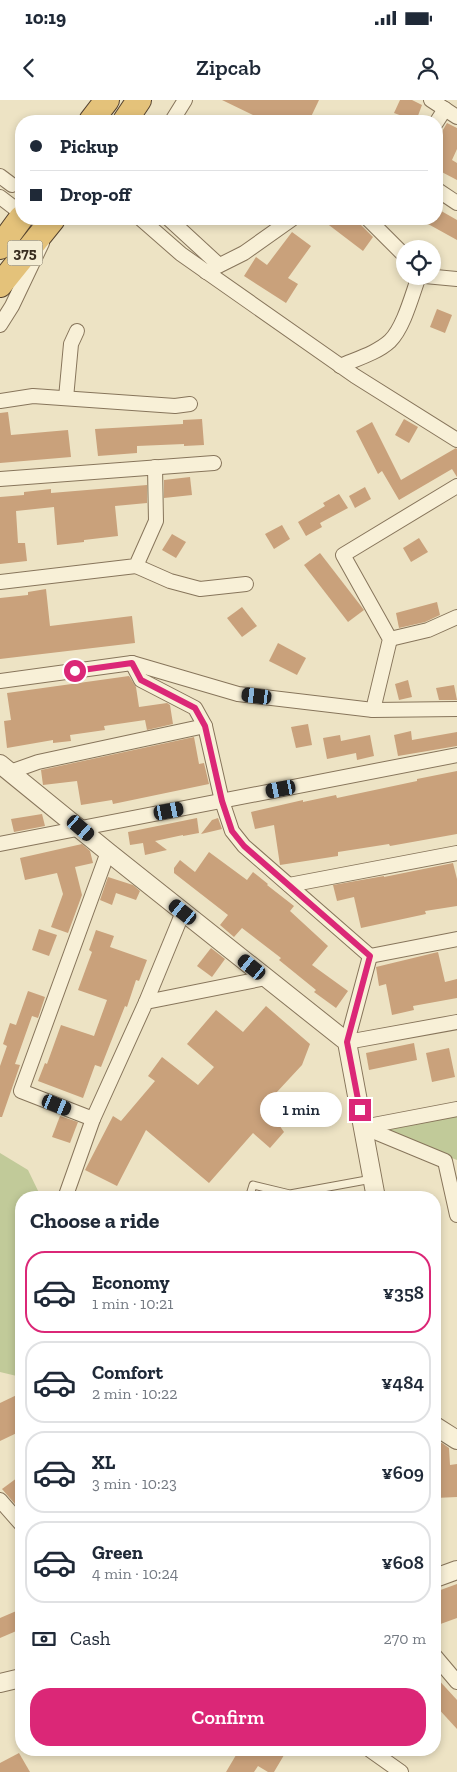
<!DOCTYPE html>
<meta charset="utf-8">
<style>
body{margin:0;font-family:"Zilla Slab",serif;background:#f6f6f7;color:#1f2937;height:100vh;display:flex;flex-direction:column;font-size:19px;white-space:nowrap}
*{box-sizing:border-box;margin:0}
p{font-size:16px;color:#747a83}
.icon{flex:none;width:28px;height:28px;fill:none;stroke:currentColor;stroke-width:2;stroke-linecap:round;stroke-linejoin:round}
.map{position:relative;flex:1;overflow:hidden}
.panel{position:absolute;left:15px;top:1091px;width:426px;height:565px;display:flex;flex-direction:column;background:#fff;border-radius:20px;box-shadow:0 2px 8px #0003}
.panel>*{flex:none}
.guide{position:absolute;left:15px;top:15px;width:428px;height:110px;border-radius:20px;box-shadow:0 2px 8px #0003;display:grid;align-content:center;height:110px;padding:0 15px;background:#fff}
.controls{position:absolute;left:396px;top:140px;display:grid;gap:10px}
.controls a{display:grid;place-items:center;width:45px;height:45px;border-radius:50%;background:#fff;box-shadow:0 2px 8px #0003;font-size:25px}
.end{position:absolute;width:22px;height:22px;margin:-11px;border:6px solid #db2777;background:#fff;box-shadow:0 0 0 2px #fff}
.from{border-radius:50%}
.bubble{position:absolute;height:35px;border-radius:18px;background:#fff;box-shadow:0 2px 8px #0003;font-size:16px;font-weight:600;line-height:35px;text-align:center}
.car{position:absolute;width:15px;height:30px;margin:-15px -8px;border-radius:6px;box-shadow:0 0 4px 1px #0007;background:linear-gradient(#222 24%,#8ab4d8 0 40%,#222 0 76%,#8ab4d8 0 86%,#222 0)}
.guide b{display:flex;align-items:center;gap:18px;height:48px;font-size:19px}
.guide b+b{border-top:1px solid #e0e1e3}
.guide i{width:12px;height:12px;background:#1f2937}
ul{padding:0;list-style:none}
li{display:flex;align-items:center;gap:15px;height:82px;margin:0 10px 8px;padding:0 5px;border:2px solid #e0e1e3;border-radius:20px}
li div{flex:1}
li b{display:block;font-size:19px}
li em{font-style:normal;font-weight:600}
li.active{border-color:#db2777}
li>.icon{width:45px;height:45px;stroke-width:1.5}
h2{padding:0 15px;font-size:22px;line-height:60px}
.pay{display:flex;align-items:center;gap:12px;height:55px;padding:0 15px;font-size:19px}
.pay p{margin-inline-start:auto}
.primary-button{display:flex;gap:10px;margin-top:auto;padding:10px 15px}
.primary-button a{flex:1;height:58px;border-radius:20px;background:#db2777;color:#fff;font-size:20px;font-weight:600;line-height:58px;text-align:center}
.status{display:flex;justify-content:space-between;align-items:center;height:35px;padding:0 25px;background:#fff;direction:ltr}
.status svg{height:14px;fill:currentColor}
header{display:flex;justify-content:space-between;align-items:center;height:65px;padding:0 15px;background:#fff;font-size:22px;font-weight:600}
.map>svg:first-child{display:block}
.green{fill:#c1ca99}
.building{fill:#c9a17b}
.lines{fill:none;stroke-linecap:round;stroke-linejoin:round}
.service-casing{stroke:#87755b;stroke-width:9}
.minor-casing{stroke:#87755b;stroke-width:16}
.tertiary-casing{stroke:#87755b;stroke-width:20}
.trunk-casing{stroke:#55432f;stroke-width:26}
.service{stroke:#f8f0d7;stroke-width:7}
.minor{stroke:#f8f0d7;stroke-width:14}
.tertiary{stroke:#f8f0d7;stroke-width:18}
.trunk{stroke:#e4c27a;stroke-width:24}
.route{stroke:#db2777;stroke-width:6}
.labels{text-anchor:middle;stroke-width:5;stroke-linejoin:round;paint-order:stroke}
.shield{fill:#f4edd4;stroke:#706655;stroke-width:1}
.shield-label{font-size:15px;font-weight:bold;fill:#372c1f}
</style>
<div class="status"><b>10:19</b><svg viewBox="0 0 49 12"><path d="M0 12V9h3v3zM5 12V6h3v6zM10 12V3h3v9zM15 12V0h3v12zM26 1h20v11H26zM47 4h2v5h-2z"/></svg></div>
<header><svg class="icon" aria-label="back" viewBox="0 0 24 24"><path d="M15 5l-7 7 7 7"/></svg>Zipcab<svg class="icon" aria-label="person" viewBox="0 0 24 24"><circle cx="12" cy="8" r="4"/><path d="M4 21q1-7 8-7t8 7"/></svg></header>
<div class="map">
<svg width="457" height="1672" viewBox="0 0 457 1672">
<rect width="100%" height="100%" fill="#ede3c4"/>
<g class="green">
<polygon points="457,1013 457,1060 386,1032 391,1028"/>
<polygon points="0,1053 28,1070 41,1097 21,1098 21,1277 0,1272"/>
</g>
<g class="building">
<polygon points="222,0 319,0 309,21 265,21"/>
<polygon points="400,0 412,0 422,5 416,21 394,13"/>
<polygon points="447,23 457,28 457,49 452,60 457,63 457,80 436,69 436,42"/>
<polygon points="436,108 457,120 457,140 419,119 436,119"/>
<polygon points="321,119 355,119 373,137 363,151"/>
<polygon points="292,132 311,146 288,178 298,184 286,203 244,176 256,157 267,165"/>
<polygon points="437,209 452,215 445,233 430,227"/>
<polygon points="8,312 11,335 68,330 71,357 0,363 0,313"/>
<polygon points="202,319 204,345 184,346 184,344 137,346 137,353 98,356 95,329 183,324 183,320"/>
<polygon points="404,319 418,327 409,343 395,335"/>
<polygon points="372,322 401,380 456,348 457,349 457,377 452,369 399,400 382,371 378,374 356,331"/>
<polygon points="190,377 192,395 164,398 164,380"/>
<polygon points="147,385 147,403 115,406 118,436 84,440 84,442 57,445 54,407 16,411 18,443 25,443 27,461 0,464 0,397 24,395 24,392 51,389 51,393"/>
<polygon points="365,387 371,399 355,408 349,396"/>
<polygon points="339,394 348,408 320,423 322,427 306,436 298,422 325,406 323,403"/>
<polygon points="282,425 290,439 274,449 265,434"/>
<polygon points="172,434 186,442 176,458 162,450"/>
<polygon points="419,438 428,452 411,462 403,448"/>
<polygon points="320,453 364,510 348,522 304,465"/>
<polygon points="46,489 50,526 132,516 135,543 0,559 0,498 28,495 28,492"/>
<polygon points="437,502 440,515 425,522 399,528 396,513"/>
<polygon points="242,507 257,526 242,537 227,518"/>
<polygon points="278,543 306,558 297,575 269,561"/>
<polygon points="129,576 136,587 139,607 167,603 170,605 173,624 147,630 145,620 104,626 105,630 70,635 71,641 53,643 53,640 7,648 4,621 11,620 7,593"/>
<polygon points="408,580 412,597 399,600 395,584"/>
<polygon points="454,585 457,600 439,600 436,588"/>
<polygon points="308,624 312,645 296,648 291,627"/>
<polygon points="411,631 412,640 457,632 457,646 398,656 394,635"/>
<polygon points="340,635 341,641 370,635 374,656 357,660 356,653 327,659 323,638"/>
<polygon points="194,637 199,664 204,663 209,684 113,704 112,700 81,705 77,681 43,685 41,670"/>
<polygon points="457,671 457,734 390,746 389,744 338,752 338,756 280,765 274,725 255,729 251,712 303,700 303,702 336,695 337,698 417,681 417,679"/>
<polygon points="42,714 45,726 14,732 11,719"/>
<polygon points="197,718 199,733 183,736 183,735 155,741 167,750 145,755 143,743 130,745 128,732"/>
<polygon points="218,718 222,729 201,734 212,720"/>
<polygon points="82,744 90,751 93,763 75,767 82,795 68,833 51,827 63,794 57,773 25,780 20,758"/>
<polygon points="209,752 247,780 253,772 268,784 267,785 294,806 290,811 328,846 312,865 348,891 336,908 314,892 316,890 279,860 281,858 242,828 234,837 220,825 228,815 174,773 174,768 180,760 195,772"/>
<polygon points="453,763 457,779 457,806 425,811 426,814 361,828 354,797 337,801 333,785 384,776 384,777"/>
<polygon points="108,777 133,785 140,791 136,800 116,793 112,805 100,800"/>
<polygon points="39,829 57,835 49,856 32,850"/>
<polygon points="96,830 114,836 110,847 147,860 139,881 136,880 127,907 125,906 101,967 95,965 83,998 38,981 45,963 47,964 61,925 94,936 107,900 78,890 92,852 89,850"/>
<polygon points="211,848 225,859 212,877 197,866"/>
<polygon points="438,852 445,882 457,879 457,898 413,906 414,910 392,915 386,884 379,886 376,867"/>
<polygon points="28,891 45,897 38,918 32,916 15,964 20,965 2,1017 0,1017 0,966 7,946 3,944 10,923 16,925"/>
<polygon points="266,906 310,944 302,965 276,993 281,1003 273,1016 284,1032 270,1048 253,1033 209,1083 146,1030 117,1086 85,1070 113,1016 121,1021 155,981 148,976 162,957 198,985 214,967 187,944 216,910 243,932"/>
<polygon points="414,943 417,960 369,970 366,953"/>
<polygon points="449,948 455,977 432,982 426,953"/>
<polygon points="60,1016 78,1022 70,1043 52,1037"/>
<polygon points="21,1293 21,1331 0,1341 0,1303"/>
<polygon points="435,1343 442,1343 449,1348 450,1365 457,1364 457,1397 435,1398"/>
<polygon points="21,1375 21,1411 2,1389"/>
<polygon points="457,1484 457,1518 435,1526 435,1492"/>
<polygon points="21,1509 21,1529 0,1538 0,1518"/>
<polygon points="435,1576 457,1600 457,1629 435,1605"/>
<polygon points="239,1650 287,1650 274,1672 268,1672 258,1666 254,1672 226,1672"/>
<polygon points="19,1653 30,1672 0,1672 0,1663"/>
</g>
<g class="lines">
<defs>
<polyline id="service" points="249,1098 253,1085 290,1094 372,1079"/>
<g id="minor">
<polyline points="431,0 457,17"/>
<polyline points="172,21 185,0"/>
<polyline points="436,23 445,9"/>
<polyline points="0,76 12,85"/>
<polyline points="436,89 457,103"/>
<polyline points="0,97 21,113"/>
<polyline points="141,119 181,154 355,276 457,340"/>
<polyline points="169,119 219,165"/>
<polyline points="368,119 405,156"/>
<polyline points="206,172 244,153 292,119"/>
<polyline points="425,176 457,179"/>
<polyline points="0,225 12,206 42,143"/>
<path d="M 340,266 C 356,259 377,253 390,241 C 404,227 412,195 419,176"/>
<polyline points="66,298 71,244 77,231"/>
<polyline points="0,301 33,296 175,306 190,304"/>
<polyline points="0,379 214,363"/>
<polyline points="136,466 170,481 200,489 246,484"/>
<polyline points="0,482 136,466 156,421 155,367"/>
<polyline points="390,539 428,530 457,517"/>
<polyline points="132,563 141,580 195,608 205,626 222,701 232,731 244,746 370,856 347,942 457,922"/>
<polyline points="0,581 132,563 238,594 373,610 457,609"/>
<polyline points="373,610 390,539 343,455 457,386"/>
<polyline points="10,672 38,662 205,626"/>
<polyline points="0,744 457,655"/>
<polyline points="289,785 457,753"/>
<polyline points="370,856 457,839"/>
<polyline points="146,902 183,812"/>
<polyline points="93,1019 21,991 108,752"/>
<polyline points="363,1027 445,1061 457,1115"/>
<polyline points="363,1027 457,1009"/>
<polyline points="65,1098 93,1019 146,902 266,878"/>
<polyline points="0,1400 21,1424"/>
<polyline points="435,1556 457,1582"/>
<polyline points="370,1650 401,1672"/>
</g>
<g id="tertiary">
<polyline points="0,664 108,752 347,942 376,1098"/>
<polyline points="435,1326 457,1340"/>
<polyline points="435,1478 457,1470"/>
<polyline points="0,1583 21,1578"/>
</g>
<g id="trunk">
<polyline points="91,21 107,0"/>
<polyline points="125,21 139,0"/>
<polyline points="0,147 21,118"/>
<polyline points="0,185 53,119"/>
</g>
</defs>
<use href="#service" class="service-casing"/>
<use href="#minor" class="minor-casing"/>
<use href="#tertiary" class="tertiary-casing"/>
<use href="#trunk" class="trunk-casing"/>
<use href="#service" class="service"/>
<use href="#minor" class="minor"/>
<use href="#tertiary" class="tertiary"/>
<use href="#trunk" class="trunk"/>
</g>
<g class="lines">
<polyline class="route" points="75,571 132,563 141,580 195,608 205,626 222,701 232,731 244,746 370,856 347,942 360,1010"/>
</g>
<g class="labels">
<rect class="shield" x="7.5" y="140.5" width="35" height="25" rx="4"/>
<g class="shield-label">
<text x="25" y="158">375</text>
</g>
</g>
</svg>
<div class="controls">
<a><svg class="icon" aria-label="locate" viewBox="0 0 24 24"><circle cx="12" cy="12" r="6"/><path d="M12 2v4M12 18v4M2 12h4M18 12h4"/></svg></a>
</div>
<i class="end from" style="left:75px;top:571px"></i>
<i class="end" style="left:360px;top:1010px"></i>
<div class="bubble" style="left:260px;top:992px;width:82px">1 min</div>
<i class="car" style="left:257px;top:596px;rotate:277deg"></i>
<i class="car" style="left:281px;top:689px;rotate:259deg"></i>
<i class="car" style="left:169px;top:711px;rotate:79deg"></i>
<i class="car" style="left:81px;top:728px;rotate:131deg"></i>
<i class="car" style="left:183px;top:812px;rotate:309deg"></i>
<i class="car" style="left:252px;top:867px;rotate:309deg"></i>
<i class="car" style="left:57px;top:1005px;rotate:112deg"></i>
<div class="guide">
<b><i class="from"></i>Pickup</b>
<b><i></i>Drop-off</b>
</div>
<section class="panel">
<h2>Choose a ride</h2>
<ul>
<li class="active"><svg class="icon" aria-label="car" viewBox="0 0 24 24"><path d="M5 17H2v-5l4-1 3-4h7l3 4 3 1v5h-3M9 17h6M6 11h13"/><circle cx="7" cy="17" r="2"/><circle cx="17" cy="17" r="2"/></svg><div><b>Economy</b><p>1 min · 10:21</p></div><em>¥358</em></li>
<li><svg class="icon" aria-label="car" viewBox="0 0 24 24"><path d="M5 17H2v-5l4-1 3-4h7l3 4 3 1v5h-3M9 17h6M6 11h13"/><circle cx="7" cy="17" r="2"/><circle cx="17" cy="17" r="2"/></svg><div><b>Comfort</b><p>2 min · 10:22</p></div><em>¥484</em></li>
<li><svg class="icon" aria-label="car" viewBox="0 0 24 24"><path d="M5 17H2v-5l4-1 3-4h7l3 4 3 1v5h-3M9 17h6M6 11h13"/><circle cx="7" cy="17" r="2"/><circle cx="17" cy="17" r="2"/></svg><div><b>XL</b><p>3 min · 10:23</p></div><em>¥609</em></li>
<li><svg class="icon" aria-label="car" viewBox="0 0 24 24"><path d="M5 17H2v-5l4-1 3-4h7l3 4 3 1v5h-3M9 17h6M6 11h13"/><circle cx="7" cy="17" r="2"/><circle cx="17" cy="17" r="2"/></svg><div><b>Green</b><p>4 min · 10:24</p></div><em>¥608</em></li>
</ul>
<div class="pay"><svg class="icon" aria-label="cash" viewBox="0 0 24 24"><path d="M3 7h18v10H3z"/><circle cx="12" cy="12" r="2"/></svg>Cash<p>270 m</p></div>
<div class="primary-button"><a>Confirm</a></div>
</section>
</div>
